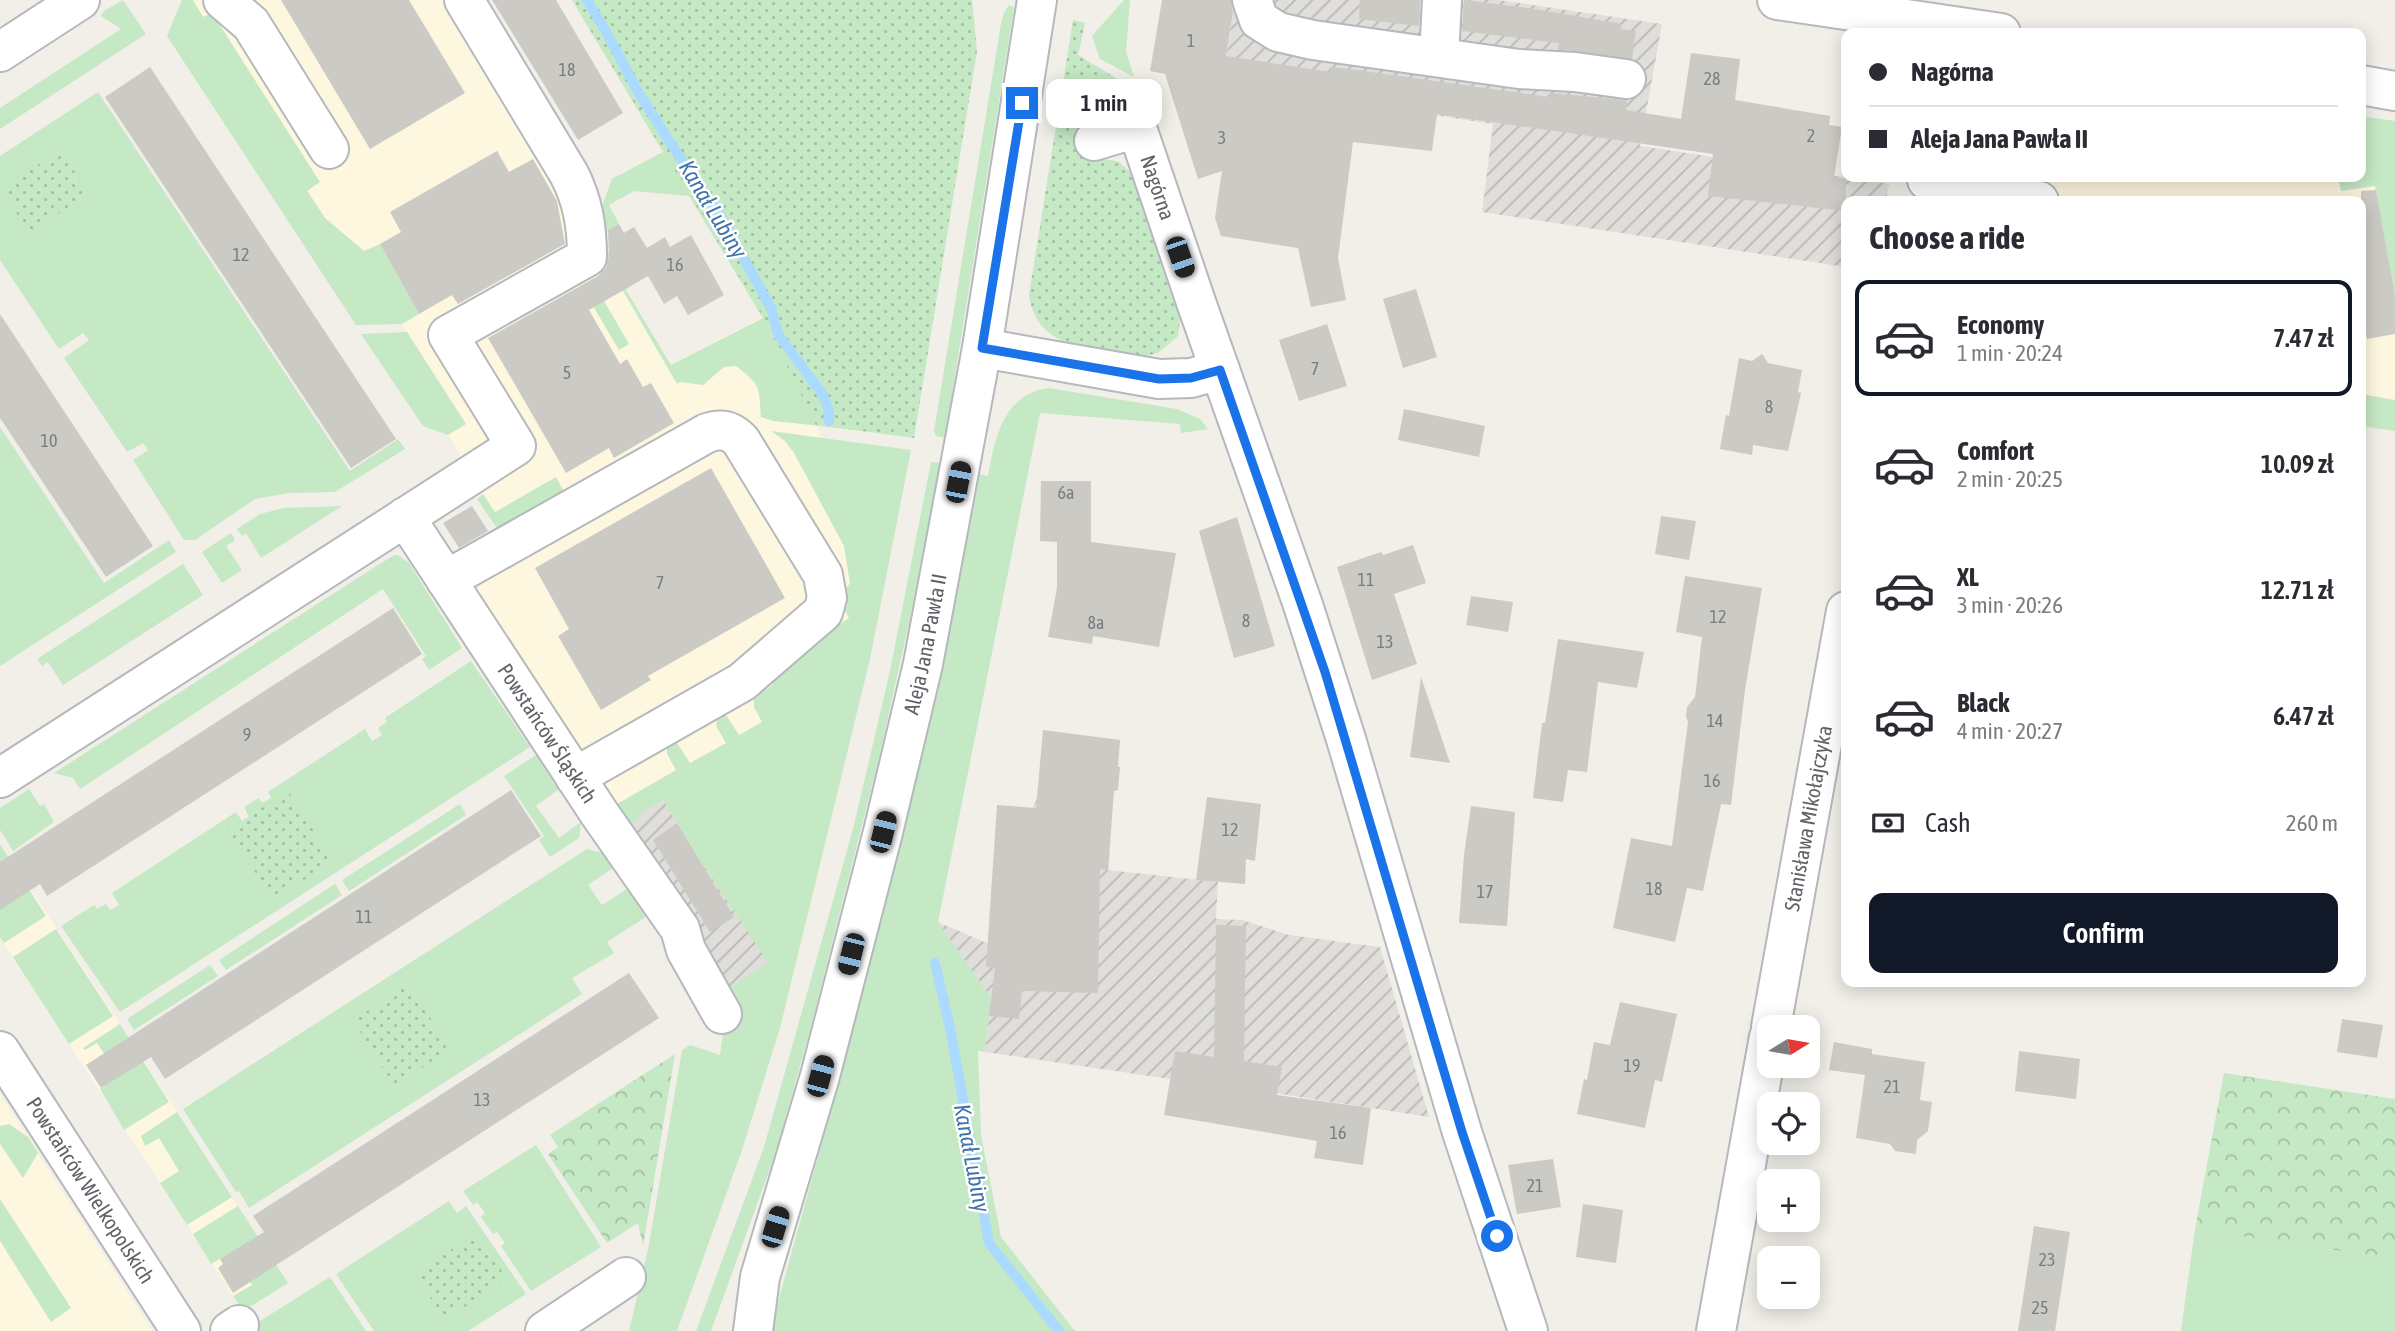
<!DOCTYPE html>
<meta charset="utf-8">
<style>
body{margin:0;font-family:"Asap Condensed",sans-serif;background:#f2f2f3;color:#2b2b33;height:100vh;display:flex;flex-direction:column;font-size:26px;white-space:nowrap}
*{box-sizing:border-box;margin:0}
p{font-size:23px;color:#7c7c81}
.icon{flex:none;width:38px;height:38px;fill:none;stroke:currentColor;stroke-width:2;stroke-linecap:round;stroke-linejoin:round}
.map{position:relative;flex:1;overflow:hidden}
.sheet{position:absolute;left:1841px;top:196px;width:525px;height:791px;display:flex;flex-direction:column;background:#fff;border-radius:14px;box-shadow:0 4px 18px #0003}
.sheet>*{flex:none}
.top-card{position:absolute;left:1841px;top:28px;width:525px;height:154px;border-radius:14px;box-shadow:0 4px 18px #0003;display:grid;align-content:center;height:154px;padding:0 28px;background:#fff}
.needle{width:46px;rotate:79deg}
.controls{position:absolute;left:1757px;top:1015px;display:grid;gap:14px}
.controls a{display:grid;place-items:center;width:63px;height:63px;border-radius:14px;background:#fff;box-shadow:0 4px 18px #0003;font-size:35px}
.end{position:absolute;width:32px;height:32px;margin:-16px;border:9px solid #1a73e8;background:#fff;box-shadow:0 0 0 4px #fff}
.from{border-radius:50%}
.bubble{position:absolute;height:49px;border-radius:14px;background:#fff;box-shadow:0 4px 18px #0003;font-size:23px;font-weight:600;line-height:49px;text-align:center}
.car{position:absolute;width:21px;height:42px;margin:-21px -10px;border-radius:9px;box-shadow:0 0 5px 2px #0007;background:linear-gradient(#222 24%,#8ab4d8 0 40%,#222 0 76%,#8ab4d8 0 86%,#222 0)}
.top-card b{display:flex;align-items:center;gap:24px;height:66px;font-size:26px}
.top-card b+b{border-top:2px solid #e1e1e2}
.top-card i{width:18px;height:18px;background:#2b2b33}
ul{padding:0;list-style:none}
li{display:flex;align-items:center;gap:21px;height:116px;margin:0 14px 10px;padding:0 14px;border:4px solid transparent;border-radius:14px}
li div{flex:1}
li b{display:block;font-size:26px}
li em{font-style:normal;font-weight:600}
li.selected{border-color:#111827}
li>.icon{width:63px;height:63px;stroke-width:1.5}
h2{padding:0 28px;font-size:32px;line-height:84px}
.pay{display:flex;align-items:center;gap:18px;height:77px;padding:0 28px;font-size:26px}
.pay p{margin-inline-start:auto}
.primary-button{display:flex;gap:14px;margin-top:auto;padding:14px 28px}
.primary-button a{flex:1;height:80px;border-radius:14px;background:#111827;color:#fff;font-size:28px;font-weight:600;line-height:80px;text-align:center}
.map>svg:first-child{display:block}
.commercial{fill:#fef7e0}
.industrial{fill:url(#industrial-furrows)}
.grass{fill:#c5e8c5;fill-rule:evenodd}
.forest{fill:url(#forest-crowns)}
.park{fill:url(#park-dots)}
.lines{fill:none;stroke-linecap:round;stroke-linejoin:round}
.stream{stroke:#aadaff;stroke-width:10}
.building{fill:#cccac5}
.minor-casing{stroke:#b5b8bc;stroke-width:42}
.minor{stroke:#fff;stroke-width:38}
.route{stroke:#1a73e8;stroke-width:9}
.labels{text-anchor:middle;stroke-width:5;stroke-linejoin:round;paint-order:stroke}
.number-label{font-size:18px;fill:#7a7d7f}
.street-label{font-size:21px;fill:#5f6368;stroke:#fff}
.water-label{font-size:23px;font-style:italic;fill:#4174aa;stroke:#fff}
</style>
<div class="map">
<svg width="2395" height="1331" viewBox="0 0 2395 1331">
<defs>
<pattern id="industrial-furrows" width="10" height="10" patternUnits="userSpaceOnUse" patternTransform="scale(1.75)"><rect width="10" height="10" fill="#e0deda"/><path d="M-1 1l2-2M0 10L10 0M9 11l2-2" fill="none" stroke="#b9b8b5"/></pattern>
<pattern id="forest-crowns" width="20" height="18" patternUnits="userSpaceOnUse" patternTransform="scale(1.75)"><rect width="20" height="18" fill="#c5e8c5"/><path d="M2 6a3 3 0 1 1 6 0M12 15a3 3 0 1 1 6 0" fill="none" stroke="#a3c0a4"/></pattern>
<pattern id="park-dots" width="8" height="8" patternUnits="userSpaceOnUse" patternTransform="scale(1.75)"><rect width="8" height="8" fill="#c5e8c5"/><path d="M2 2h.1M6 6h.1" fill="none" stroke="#a3c0a4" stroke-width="1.8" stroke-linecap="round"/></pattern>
</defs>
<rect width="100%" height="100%" fill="#f1efe8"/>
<g class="commercial">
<polygon points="188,0 453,0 629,287 626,290 671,365 763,317 826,446 865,550 841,685 622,829 468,594 499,533 477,499 483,494 459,462 462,459 448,435 465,424 402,324 419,314 364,251 325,218"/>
<polygon points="2395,155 2395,400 2361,394 2361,201 1992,201 1997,177 2361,177"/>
<polygon points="0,844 120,1024 288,1283 243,1311 0,937"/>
<polygon points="0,1094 39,1155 153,1331 0,1331"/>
</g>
<g class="industrial">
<polygon points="1235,0 1498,0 1662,24 1640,146 1889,184 1886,201 1846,201 1846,267 1482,212 1493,124 1222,83"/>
<polygon points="1037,799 1083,803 1079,849 1110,852 1108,870 1218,882 1216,919 1242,920 1289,935 1380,947 1429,1117 1171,1077 1170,1079 985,1052 991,998 938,922 989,944 1022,947 1033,807"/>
<polygon points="663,800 698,857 769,962 729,989 622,829 641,817 639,814"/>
</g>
<g class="grass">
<polygon points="123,0 146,34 0,129 0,108 121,29 101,16 104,11"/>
<polygon points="182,0 193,0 203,17 212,13 320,182 307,191 325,218 364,251 380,244 419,314 402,324 356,325 167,36"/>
<path d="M 572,0 L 850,429 L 773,421 L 761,417 C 759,387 761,385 736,366 L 724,367 L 703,385 L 680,382 L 677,384 L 594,241 L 600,211 L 612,179 L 663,152 ZM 634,191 L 689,196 L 763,318 L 671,365 L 626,290 L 629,287 L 599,236 L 619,224 L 609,205 Z"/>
<polygon points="1124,0 1130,0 1126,52 1134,77 1100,59 1092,36"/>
<path d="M 1009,5 L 1014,8 L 945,438 L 936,436 L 934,431 L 998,42 C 1000,30 1001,14 1009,5 Z"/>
<polygon points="98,92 350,471 398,439 405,449 335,492 289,493 255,499 195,540 184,540 133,460 148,450 143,443 127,452 64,358 89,340 83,333 59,349 0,260 0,156"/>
<polygon points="2361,116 2395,121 2395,295 2375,186 2341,191 2338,177 2361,177"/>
<polygon points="581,286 597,289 629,344 619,350"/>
<polygon points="407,332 466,424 448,435 423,426 361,334"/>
<path d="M 1049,388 L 1177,409 L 1200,419 L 1208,429 L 1181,433 L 1180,424 L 1040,413 L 938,922 L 991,998 L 985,1052 L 978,1051 L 981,1135 L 1001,1237 L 1075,1331 L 770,1331 C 824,1134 880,938 925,738 C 945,651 962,563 978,474 L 988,476 C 995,438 1003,394 1049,388 Z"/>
<polygon points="2361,394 2395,400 2395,431 2361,426"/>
<polygon points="0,427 104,583 169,540 176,552 0,666"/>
<polygon points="771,431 911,450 870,659 780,1028 742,1150 677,1331 629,1331 648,1250 682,1050 690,1045 720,1055 729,989 768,962 698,857 663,800 640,814 641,817 622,829 600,783 603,780 617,804 676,770 667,754 667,745 677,743 690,763 726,743 716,726 718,716 726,715 739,735 762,722 754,707 754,698 772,685 780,662 849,618 844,609 848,605 840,591 850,584 844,546 794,453 785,441"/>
<polygon points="931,462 940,463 910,618 879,758 810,1030 776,1152 711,1331 696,1331 764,1147 853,829 890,671"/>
<polygon points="556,477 566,495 500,533 477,499 483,494 495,512"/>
<polygon points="342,506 261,558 246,533 242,536 237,529 260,514 284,508"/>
<polygon points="231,533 235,540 226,546 242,570 222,583 202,552"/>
<polygon points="398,555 409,563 462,648 429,670 422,659 426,656 383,589 80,789 73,778 54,773 350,583 394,555"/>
<polygon points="183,564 203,595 63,685 48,662 42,666 37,659"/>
<polygon points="471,661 530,747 120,1012 61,926 94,905 97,909 106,904 110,910 119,905 112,893 236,812 242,821 249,817 244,807 259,798 262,803 271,798 268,792 365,729 372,741 382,735 378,728 387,722 385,718"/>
<polygon points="536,755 558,790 536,806 559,838 581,822 579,838 550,857 539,840 544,836 504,776"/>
<polygon points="29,789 40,806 44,804 54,822 13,851 0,830 0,808"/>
<polygon points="460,804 466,815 349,891 342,880"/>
<polygon points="0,844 46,916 4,943 0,937"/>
<polygon points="587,849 602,853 613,868 588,885 602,905 627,889 646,917 607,942 614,953 572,978 582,994 249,1208 239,1191 236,1192 183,1109"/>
<polygon points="335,884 342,895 226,970 219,960"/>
<polygon points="56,929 113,1016 69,1044 13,957"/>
<polygon points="210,965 218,976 134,1030 127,1019"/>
<polygon points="120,1024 169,1102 124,1130 100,1089 119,1076 97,1043 85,1050 83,1048"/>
<polygon points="177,1112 232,1197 187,1225 160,1183 179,1171 159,1138 145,1146 141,1136"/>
<polygon points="9,1124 28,1137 38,1153 23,1178 0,1144 0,1126"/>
<polygon points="536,1145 601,1247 531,1291 501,1246 505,1243 497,1232 493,1234 481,1217 485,1213 477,1202 473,1205 463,1191"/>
<polygon points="0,1199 71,1308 51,1322 0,1241"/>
<polygon points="449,1201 457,1213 466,1206 526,1294 468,1331 374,1331 336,1274"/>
<polygon points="238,1206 288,1283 243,1311 233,1296 252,1285 232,1252 211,1264 193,1234"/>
<polygon points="2195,1229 2395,1259 2395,1331 2181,1331"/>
<polygon points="330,1277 366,1331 256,1331 252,1326"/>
</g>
<g class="forest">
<polygon points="675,1054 643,1246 638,1223 607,1243 548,1154 558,1147 550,1135"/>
<polygon points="2224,1073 2395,1099 2395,1259 2195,1229"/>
</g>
<g class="park">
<polygon points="572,0 972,0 977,51 914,438 816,425 763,317"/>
<path d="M 1073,20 L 1085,23 L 1078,55 L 1139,92 L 1081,109 L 1090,146 L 1101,158 L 1119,162 L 1135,176 L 1181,311 L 1178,336 L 1158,353 L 1141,357 C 1096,349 1037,352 1029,295 Z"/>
<polygon points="60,150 89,193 30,233 1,190"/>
<polygon points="288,791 333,861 273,900 228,830"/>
<polygon points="408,984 451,1049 394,1086 353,1020"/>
<polygon points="476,1233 507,1279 445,1320 415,1274"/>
</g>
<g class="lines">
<g class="stream">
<polyline points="587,0 608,35 637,90 671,144 720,215 771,308 778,334 823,395 828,408 829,421"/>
<polyline points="935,963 950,1028 989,1243 1059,1331"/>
</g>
</g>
<g class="building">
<polygon points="281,0 409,0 465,93 370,149"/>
<polygon points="492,0 556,0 623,113 578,140"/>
<polygon points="1162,0 1231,0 1233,12 1226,56 1330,72 1331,67 1357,70 1549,97 1550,93 1627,100 1626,110 1681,119 1691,53 1740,59 1735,100 1830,116 1829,125 1842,127 1834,177 1846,179 1846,211 1708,196 1713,154 1437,114 1432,151 1353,142 1338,258 1346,300 1311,307 1298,248 1221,236 1215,218 1222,171 1198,179 1165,74 1150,71"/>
<polygon points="1360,0 1420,0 1419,26 1359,19"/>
<polygon points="1464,0 1529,8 1622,24 1621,29 1636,31 1632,59 1558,49 1559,43 1462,31"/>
<polygon points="150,67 396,439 351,468 105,97"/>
<polygon points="497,151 509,172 533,159 557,201 565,244 458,304 452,295 419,314 380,244 401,232 390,212"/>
<polygon points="2376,190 2395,295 2395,334 2367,339 2361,303 2361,191"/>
<polygon points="619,224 624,233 634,227 647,248 665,237 670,247 691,235 724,295 688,315 677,296 664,304 648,276 589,310 620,364 627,359 643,387 651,383 674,423 614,458 609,448 566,473 488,338 598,276 606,268 609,257 608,230"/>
<polygon points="1416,289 1437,357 1403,368 1383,299"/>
<polygon points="0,314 153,546 106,577 0,418"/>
<polygon points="1327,324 1347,386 1299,401 1279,340"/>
<polygon points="1762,354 1768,363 1802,370 1798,392 1801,393 1788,451 1753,445 1752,455 1720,449 1726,415 1729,416 1739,358 1752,361"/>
<polygon points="1404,409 1485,426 1479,457 1398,440"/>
<polygon points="711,468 785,598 648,676 651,680 601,710 558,636 569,629 535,568"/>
<polygon points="1041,481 1091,481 1091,542 1176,553 1159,647 1093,636 1092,644 1048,637 1057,588 1057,542 1040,541"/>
<polygon points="472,506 488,531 459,548 443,523"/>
<polygon points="1661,516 1696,521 1689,560 1655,554"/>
<polygon points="1237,517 1275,646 1234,658 1199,531"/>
<polygon points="1413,545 1426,583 1394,594 1417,664 1372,680 1337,567 1381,552 1383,555"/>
<polygon points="1685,576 1762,588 1745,690 1731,805 1721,804 1703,891 1687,888 1675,942 1613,928 1631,838 1672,846 1688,722 1686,716 1687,707 1695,697 1702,637 1676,632"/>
<polygon points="1471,596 1513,602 1508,632 1466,625"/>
<polygon points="393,608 422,654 47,896 40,884 0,910 0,862"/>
<polygon points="1558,639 1644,652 1637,688 1598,682 1587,772 1568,770 1563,802 1533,798 1542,723 1545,723"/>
<polygon points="1421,677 1450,763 1410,757"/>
<polygon points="1043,730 1120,740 1118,767 1120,767 1118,790 1114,791 1108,870 1100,869 1098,993 1022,991 1019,1019 989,1016 995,968 986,967 997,805 1036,808"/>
<polygon points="511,790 541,836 165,1079 151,1057 101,1088 86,1065"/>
<polygon points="1207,797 1261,804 1255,861 1246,859 1245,884 1196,880"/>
<polygon points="1471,806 1515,812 1507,926 1459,923 1464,855"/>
<polygon points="677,823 734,917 710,932 653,840"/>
<polygon points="1216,925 1246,926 1244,1061 1282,1067 1277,1095 1371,1108 1363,1165 1314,1158 1317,1141 1164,1115 1175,1051 1214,1057"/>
<polygon points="629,973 659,1018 233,1293 218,1268 223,1264 220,1259 264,1232 253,1216"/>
<polygon points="1620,1002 1677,1014 1662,1082 1655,1080 1645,1128 1577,1114 1584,1079 1587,1080 1594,1042 1610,1045"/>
<polygon points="2342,1019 2383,1025 2377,1058 2337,1052"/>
<polygon points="1834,1042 1872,1049 1872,1054 1925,1062 1920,1100 1932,1102 1928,1131 1917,1140 1916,1154 1895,1151 1890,1144 1856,1138 1865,1075 1829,1070"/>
<polygon points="2019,1051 2080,1059 2076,1099 2015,1091"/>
<polygon points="1553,1159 1561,1207 1517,1214 1508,1165"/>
<polygon points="1583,1204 1623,1210 1616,1263 1576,1257"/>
<polygon points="2034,1226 2070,1232 2055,1331 2018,1331"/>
</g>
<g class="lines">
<defs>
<g id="minor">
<polyline points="223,0 251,24 329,149"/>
<polyline points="1252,0 1259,20 1278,32 1313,40 1519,69 1575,72 1626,79"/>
<polyline points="1777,0 2001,33"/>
<polyline points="0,52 80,0"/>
<polyline points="1439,57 1442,0"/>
<polyline points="2361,85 2395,91"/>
<path id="s1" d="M 1094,141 L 1137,128 L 1196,302 L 1303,605 L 1346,739 L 1462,1132 L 1528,1331"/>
<polyline points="1927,180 2039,201"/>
<polyline points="982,348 1159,379 1191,378 1220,370"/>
<path id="s2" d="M 405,517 L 599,813 L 680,929 L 686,950 L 722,1014"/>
<path d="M 446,580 L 707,433 C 721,428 731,430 741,441 L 823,575 L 827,598 L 823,612 L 742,682 L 575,777"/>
<path d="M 0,778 L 516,446 L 448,335 L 587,257 C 587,227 583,201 569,174 L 464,0"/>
<path id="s3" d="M 1771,1027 L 1846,611"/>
<path id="s4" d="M 0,1051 L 181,1331"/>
<polyline points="230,1331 239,1325"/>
<polyline points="545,1331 626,1277"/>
<path id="s5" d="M 753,1331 L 760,1277 L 820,1076 L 883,832 L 923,664 L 982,348 L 1037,0"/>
<polyline points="1716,1331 1769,1037"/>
</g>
</defs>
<use href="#minor" class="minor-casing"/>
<use href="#minor" class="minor"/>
</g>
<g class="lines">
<polyline class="route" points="1022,103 982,348 1159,379 1191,378 1220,370 1325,672 1462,1132 1497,1236"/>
</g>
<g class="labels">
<g class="number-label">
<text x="1191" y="47">1</text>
<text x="567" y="76">18</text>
<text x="1712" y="85">28</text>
<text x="1811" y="142">2</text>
<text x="1222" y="144">3</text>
<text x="241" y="261">12</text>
<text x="675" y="271">16</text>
<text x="1315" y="375">7</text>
<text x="567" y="379">5</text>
<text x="1769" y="413">8</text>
<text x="49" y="447">10</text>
<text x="1066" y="499">6a</text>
<text x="1366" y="586">11</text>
<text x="660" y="589">7</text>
<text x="1718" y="623">12</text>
<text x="1246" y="627">8</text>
<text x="1096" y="629">8a</text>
<text x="1385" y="648">13</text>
<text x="1715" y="727">14</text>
<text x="247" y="741">9</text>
<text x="1712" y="787">16</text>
<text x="1230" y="836">12</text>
<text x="1654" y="895">18</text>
<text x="1485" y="898">17</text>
<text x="364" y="923">11</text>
<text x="1632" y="1072">19</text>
<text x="1892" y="1093">21</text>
<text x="482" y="1106">13</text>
<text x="1338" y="1139">16</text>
<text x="1535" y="1192">21</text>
<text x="2047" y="1266">23</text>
<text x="2040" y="1314">25</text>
</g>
<g class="street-label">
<text dy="7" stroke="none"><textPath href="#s1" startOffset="108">Nagórna</textPath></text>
<text dy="7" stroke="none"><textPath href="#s5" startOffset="709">Aleja Jana Pawła II</textPath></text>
<text dy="7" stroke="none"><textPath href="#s2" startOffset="259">Powstańców Śląskich</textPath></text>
<text dy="7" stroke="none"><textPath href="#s3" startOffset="212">Stanisława Mikołajczyka</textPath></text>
<text dy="7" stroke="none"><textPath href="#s4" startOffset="166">Powstańców Wielkopolskich</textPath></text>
</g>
<g class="water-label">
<text transform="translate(713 209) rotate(59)" y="8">Kanał Lubiny</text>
<text transform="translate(972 1158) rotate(79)" y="8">Kanał Lubiny</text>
</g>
</g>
</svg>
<div class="controls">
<a><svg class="needle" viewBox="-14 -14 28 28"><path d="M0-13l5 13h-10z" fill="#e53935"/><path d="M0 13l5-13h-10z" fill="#7c7c81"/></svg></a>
<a><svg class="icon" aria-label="locate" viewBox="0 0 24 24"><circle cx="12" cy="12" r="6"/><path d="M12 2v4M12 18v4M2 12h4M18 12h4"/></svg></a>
<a>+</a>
<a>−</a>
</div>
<i class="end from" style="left:1497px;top:1236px"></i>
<i class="end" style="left:1022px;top:103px"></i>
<div class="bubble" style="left:1046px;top:79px;width:116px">1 min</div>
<i class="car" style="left:1180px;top:257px;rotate:161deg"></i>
<i class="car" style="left:958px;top:482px;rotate:11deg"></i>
<i class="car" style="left:883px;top:832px;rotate:14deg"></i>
<i class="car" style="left:851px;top:954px;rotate:194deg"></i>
<i class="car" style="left:820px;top:1076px;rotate:15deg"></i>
<i class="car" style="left:775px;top:1227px;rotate:17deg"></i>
<div class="top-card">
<b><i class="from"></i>Nagórna</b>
<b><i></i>Aleja Jana Pawła II</b>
</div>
<section class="sheet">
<h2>Choose a ride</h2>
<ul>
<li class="selected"><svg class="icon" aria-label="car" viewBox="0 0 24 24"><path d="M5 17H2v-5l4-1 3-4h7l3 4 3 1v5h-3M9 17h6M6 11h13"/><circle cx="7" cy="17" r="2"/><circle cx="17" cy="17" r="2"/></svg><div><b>Economy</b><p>1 min · 20:24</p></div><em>7.47 zł</em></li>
<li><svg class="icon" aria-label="car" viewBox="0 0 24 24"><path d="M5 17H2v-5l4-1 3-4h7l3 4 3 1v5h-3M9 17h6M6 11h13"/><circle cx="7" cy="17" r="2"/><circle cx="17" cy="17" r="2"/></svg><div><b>Comfort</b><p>2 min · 20:25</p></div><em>10.09 zł</em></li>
<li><svg class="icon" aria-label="car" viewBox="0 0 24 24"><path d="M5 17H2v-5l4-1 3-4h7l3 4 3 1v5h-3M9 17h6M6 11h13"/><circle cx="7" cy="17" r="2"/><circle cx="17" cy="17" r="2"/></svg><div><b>XL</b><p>3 min · 20:26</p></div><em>12.71 zł</em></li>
<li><svg class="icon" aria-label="car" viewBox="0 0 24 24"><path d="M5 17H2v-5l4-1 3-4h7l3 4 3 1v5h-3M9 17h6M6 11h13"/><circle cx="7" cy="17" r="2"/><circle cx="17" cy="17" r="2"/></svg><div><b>Black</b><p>4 min · 20:27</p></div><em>6.47 zł</em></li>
</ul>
<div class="pay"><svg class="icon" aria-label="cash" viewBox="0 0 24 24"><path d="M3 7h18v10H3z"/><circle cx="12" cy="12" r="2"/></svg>Cash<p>260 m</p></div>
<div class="primary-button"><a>Confirm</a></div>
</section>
</div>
